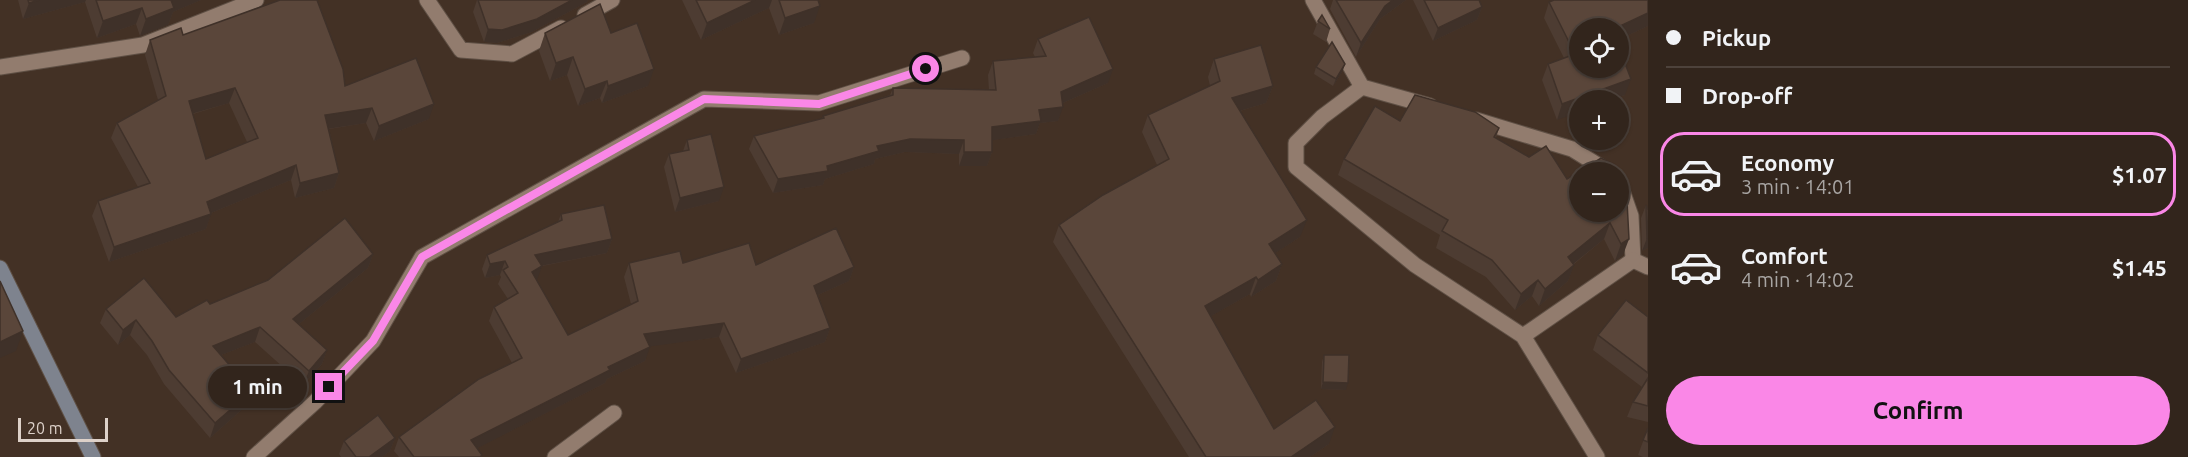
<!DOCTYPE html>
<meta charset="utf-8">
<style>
body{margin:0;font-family:Ubuntu,sans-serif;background:#3d3129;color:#f1f3f6;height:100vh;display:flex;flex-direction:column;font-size:22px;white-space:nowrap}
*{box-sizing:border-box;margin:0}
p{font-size:20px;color:#a8a5a3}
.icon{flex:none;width:33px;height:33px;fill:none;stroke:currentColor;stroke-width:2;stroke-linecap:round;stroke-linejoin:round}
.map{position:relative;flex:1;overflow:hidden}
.drawer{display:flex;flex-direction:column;background:#32251c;width:540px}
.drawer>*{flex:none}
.top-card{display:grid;align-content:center;height:132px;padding:0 18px;background:#32251c}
.controls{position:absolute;left:1569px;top:18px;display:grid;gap:12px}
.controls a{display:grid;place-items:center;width:60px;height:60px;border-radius:50%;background:#32251c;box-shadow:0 2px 4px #0004,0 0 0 2px #4d423b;font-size:30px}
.scale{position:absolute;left:18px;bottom:15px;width:90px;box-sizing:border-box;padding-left:6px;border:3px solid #ddd1c9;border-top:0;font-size:16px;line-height:21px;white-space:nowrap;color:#ddd1c9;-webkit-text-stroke:4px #433125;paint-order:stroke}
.end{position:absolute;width:27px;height:27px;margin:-14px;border:8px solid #fa87e7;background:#111;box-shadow:0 0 0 3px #111}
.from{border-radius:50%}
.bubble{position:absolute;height:42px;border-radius:21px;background:#32251c;box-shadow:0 2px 4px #0004,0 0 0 2px #4d423b;font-size:20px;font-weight:600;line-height:42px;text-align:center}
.top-card b{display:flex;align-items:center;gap:21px;height:57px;font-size:22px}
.top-card b+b{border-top:2px solid #4d423b}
.top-card i{width:15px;height:15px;background:#f1f3f6}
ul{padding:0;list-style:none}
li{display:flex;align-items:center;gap:18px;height:84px;margin:0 12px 9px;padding:0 6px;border:3px solid transparent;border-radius:24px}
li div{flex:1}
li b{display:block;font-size:22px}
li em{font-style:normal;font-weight:600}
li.selected{border-color:#fa87e7}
li>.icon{width:54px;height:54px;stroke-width:1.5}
.cta{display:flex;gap:12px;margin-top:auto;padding:12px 18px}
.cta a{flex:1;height:69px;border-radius:36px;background:#fa87e7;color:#111;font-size:24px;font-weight:600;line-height:69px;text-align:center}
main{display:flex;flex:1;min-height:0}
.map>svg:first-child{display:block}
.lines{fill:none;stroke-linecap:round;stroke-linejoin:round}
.minor-casing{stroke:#5f5045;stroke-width:17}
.secondary-casing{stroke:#5f5045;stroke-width:17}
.minor{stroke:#927c6e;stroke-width:15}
.secondary{stroke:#7e838e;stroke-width:15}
.wall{fill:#4d3c32;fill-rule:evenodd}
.shaded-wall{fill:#3f3129}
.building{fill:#5a463a;stroke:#3f3129;stroke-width:1.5;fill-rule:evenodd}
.route{stroke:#fa87e7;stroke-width:8}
</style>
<main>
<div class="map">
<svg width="1648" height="457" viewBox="0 0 1648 457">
<rect width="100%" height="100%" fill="#433125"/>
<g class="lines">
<defs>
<g id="minor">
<polyline points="427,0 461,50 512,54 561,28"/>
<polyline points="1313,0 1362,87 1430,106"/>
<polyline points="585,15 612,0"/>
<polyline points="0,67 143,45 256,0"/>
<polyline points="1362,87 1322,117 1296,143 1296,167 1415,265 1523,336 1597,457"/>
<polyline points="1476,120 1572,149 1609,172"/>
<polyline points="1618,179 1631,216 1633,260 1648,267"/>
<polyline points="1523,336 1633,260"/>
<polyline points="254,457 315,402 373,341 422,257 704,99 819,103 962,58"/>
<polyline points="555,457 614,413"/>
</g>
<polyline id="secondary" points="0,268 93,457"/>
</defs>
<use href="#minor" class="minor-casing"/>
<use href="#secondary" class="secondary-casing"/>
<use href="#minor" class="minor"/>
<use href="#secondary" class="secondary"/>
</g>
<g class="wall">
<polygon points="18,0 201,0 173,12 168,25 140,36 136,24 97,38 85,2 23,19"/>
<polygon points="477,0 588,0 587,2 532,32 497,43 484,42 473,12"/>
<polygon points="682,0 818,0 814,23 779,35 769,8 701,40"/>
<polygon points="1333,0 1406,0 1380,19 1356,57 1330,9"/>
<polygon points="1413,0 1479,0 1482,7 1477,20 1433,41"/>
<polygon points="1648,0 1648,26 1618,40 1580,28 1625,95 1609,100 1580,100 1557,120 1542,80 1548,64 1564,58 1544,18 1549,2"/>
<polygon points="1318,21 1330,29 1326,42 1313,34"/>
<polygon points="545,33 611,33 648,86 602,103 600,98 578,106 567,75 550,81 539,51"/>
<path d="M 183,35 L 345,86 L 429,119 L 374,141 L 366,123 L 329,129 L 339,173 L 334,188 L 295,198 L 291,180 L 211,213 L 206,229 L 109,262 L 92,216 L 98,201 L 138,187 L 111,138 L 117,123 L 158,100 L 145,55 L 150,40 ZM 229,103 L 247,142 L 206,159 L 193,114 Z"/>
<polygon points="1038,39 1108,83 1063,103 1058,121 1040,123 1036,134 992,140 992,152 987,166 959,166 959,154 905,152 875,159 874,164 825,179 823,185 773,193 749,149 754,136 822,119 823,116 890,95 893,88 989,90 988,75 993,61 1035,57 1033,53"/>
<polygon points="1214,59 1273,86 1266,103 1240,111 1300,237 1275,253 1282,264 1276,281 1251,297 1250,294 1211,316 1274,429 1329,444 1310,457 1189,457 1053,242 1059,225 1157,165 1142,132 1148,115 1210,86 1208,77"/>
<polygon points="1345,64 1342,72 1333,86 1314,74 1316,67"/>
<polygon points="1400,121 1499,128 1496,138 1567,179 1618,212 1623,255 1615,261 1604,239 1574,264 1568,281 1539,306 1532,296 1515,310 1486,277 1436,248 1440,235 1338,175 1344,159"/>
<polygon points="687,140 719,201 675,212 664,167 669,154 683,151"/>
<polygon points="1646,205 1648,210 1648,248 1642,251 1641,218"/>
<polygon points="561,214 612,239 607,253 542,266 536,280 568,335 631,304 624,277 629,263 683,263 854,267 849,281 818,295 830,328 825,342 736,373 719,337 649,346 645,361 607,379 605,383 477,448 482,455 481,457 399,457 394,451 399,437 512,363 489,321 494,307 508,299 498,284 501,277 500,275 485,278 482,269 487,255 558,222"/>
<polygon points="373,254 368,268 299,324 327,350 322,364 303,385 255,342 221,355 252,391 247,405 210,438 164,384 147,355 130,335 118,345 100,323 106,309 176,317 210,304"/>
<polygon points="1648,317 1648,422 1627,417 1633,402 1642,387 1593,350 1598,335"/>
<polygon points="1324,355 1346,390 1321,389 1322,362"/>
<polygon points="1648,428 1648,457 1643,457 1638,455"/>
<polygon points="395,438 390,451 382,457 341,457 339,454 344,441"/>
</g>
<g class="shaded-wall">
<polygon points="39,0 86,0 85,2 23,19 29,3"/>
<polygon points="170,0 201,0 173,12 168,25 140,36 146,19"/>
<polygon points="572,0 588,0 587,2 532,32 497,43 484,42 488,29"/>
<polygon points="755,0 772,0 769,8 701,40 707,23"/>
<polygon points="1393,0 1406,0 1380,19 1356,57 1361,43 1385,6"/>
<polygon points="820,6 814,23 779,35 785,18"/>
<polygon points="1482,7 1477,20 1433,41 1438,28"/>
<polygon points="142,8 136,24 97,38 103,21"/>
<polygon points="1648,13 1648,26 1618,40 1618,28 1616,28"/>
<polygon points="573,57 567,75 550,81 556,63"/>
<polygon points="1345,64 1342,72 1333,86 1336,79"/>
<polygon points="654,69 648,86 602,103 608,86"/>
<polygon points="1113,69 1108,83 1056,106 1061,92"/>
<polygon points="1631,79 1625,95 1609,100 1580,100 1580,112 1557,120 1562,104"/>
<polygon points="607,81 600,98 578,106 585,89"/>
<polygon points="1273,86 1266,103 1226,115 1232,98"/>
<polygon points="235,88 229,103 184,116 189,101"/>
<polygon points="434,104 429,119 374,141 379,126"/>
<polygon points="1063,107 1058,121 1040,123 1036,134 987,141 992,127 1039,110"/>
<polygon points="372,108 366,123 320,130 325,115"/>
<polygon points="910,139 964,140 959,154 905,152 875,159 874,164 825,179 823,185 773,193 778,179 827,166 877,146"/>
<polygon points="964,152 992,152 987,166 959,166"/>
<polygon points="296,165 291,180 201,217 207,202"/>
<polygon points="339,173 334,188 295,198 300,183"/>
<polygon points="724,187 719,201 675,212 680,198"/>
<polygon points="211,214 206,229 109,262 114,247"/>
<polygon points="1307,220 1300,237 1263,261 1269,244"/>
<polygon points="1610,223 1604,239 1562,273 1568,257"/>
<polygon points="1648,237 1648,248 1642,251 1647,238"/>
<polygon points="612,239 607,253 530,268 535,255"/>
<polygon points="1629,239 1623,255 1615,261 1621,244"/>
<polygon points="373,254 368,268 288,333 293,319"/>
<polygon points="505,261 500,275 485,278 490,264"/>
<polygon points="1282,264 1276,281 1251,297 1258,280"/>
<polygon points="1574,265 1568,281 1539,306 1545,289"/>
<polygon points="542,266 537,280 527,286 532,272"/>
<polygon points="854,267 849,281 809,299 814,286"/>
<polygon points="1256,277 1250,294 1199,323 1205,306"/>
<polygon points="1538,280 1532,296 1515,310 1521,294"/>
<polygon points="136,320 130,335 118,345 123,330"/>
<polygon points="724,323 719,337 639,348 644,334"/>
<polygon points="260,327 255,342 208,360 213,346"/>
<polygon points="830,328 825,342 736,373 741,359"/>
<polygon points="23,331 16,351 0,358 0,342"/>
<polygon points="650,347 645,361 607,379 605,383 466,454 471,440 608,367"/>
<polygon points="327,350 322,364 303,385 309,371"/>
<polygon points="1323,382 1348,383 1346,390 1321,389"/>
<polygon points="252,391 247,405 210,438 215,423"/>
<polygon points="1335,427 1329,444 1310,457 1291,457"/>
<polygon points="395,438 390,451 382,457 369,457"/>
</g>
<g class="building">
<polygon points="28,0 39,0 29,3"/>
<polygon points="96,0 171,0 174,8 146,19 142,8 103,21"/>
<path d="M 280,0 L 317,0 L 343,69 L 345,86 L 416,58 L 434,104 L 379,126 L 372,108 L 325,115 L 339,173 L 300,183 L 296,165 L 207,202 L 211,214 L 114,247 L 98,201 L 150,183 L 117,123 L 166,96 L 150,40 L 181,28 L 183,35 ZM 235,88 L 258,138 L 206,159 L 189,101 Z"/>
<polygon points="478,0 572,0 537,19 502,30 488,29"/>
<polygon points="696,0 755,0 707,23"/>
<polygon points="779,0 818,0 820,6 785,18"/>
<polygon points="1336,0 1393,0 1385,6 1361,43"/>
<polygon points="1424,0 1479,0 1482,7 1438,28"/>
<polygon points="1554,0 1648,0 1648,13 1616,28 1580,28 1580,68 1618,68 1618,45 1631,79 1562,104 1548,64 1575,54 1549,2"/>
<polygon points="600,4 611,33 637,23 654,69 608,86 607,81 585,89 573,57 556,63 545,33"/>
<polygon points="1322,15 1330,29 1318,21"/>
<polygon points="1089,17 1113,69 1061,92 1063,107 1039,110 1041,121 992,127 992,152 964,152 964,140 910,139 877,146 879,151 827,166 828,171 778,179 754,136 824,118 823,116 893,95 893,88 996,90 993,61 1046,56 1038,39"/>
<polygon points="1332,42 1345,64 1336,79 1316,67"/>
<polygon points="1261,45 1273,86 1232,98 1307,220 1269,244 1282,264 1258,280 1256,277 1205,306 1274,429 1316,400 1335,427 1291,457 1206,457 1059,225 1103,195 1169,159 1148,115 1220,81 1214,59"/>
<polygon points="1415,95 1475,112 1499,128 1494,137 1529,157 1546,146 1567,179 1601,158 1615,165 1617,172 1580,172 1580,212 1618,212 1618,176 1627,201 1629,239 1621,244 1610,223 1568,257 1574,265 1545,289 1538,280 1521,294 1492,260 1442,231 1448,220 1344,159 1375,106 1400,121"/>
<polygon points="711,134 724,187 680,198 669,154 689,150 687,140"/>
<polygon points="604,205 612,239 535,255 542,266 532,272 568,335 638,301 629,263 680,251 683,263 749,243 756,265 836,228 854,267 814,286 830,328 741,359 724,323 644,334 650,347 608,367 610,370 471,440 482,455 480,457 414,457 399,437 479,379 522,358 494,307 518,293 503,270 508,267 505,261 490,264 487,255 562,220 561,214"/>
<polygon points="1646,205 1648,210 1648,237 1647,238"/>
<polygon points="345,218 373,254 293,319 327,350 309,371 260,327 213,346 252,391 215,423 169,370 152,341 136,320 123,330 106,309 144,278 176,317 207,300 210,304 268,280"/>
<polygon points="0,281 23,331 0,342"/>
<polygon points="1626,300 1648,317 1648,373 1598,335"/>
<polygon points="1324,355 1349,355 1348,383 1323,382"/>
<polygon points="1648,378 1648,406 1633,402"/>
<polygon points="378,415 395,438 369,457 356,457 344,441"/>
<polygon points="1648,428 1648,442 1643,440"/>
</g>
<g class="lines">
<polyline class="route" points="329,387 373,341 422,257 704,99 819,104 926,69"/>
</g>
</svg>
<div class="controls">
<a><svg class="icon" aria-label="locate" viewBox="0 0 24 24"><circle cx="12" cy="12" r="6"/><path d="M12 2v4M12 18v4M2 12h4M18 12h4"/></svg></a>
<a>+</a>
<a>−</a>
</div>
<div class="scale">20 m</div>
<i class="end from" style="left:926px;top:69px"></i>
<i class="end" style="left:329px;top:387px"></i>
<div class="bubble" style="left:208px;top:366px;width:99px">1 min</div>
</div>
<section class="drawer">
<div class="top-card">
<b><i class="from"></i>Pickup</b>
<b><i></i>Drop-off</b>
</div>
<ul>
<li class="selected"><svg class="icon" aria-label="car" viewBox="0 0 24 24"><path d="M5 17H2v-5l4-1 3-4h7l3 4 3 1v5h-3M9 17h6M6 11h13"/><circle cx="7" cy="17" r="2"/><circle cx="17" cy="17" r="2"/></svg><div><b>Economy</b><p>3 min · 14:01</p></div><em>$1.07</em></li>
<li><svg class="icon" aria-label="car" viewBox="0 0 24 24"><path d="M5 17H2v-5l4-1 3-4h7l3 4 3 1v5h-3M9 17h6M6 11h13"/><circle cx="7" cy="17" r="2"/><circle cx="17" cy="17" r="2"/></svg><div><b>Comfort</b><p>4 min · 14:02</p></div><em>$1.45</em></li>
</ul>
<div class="cta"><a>Confirm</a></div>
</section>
</main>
